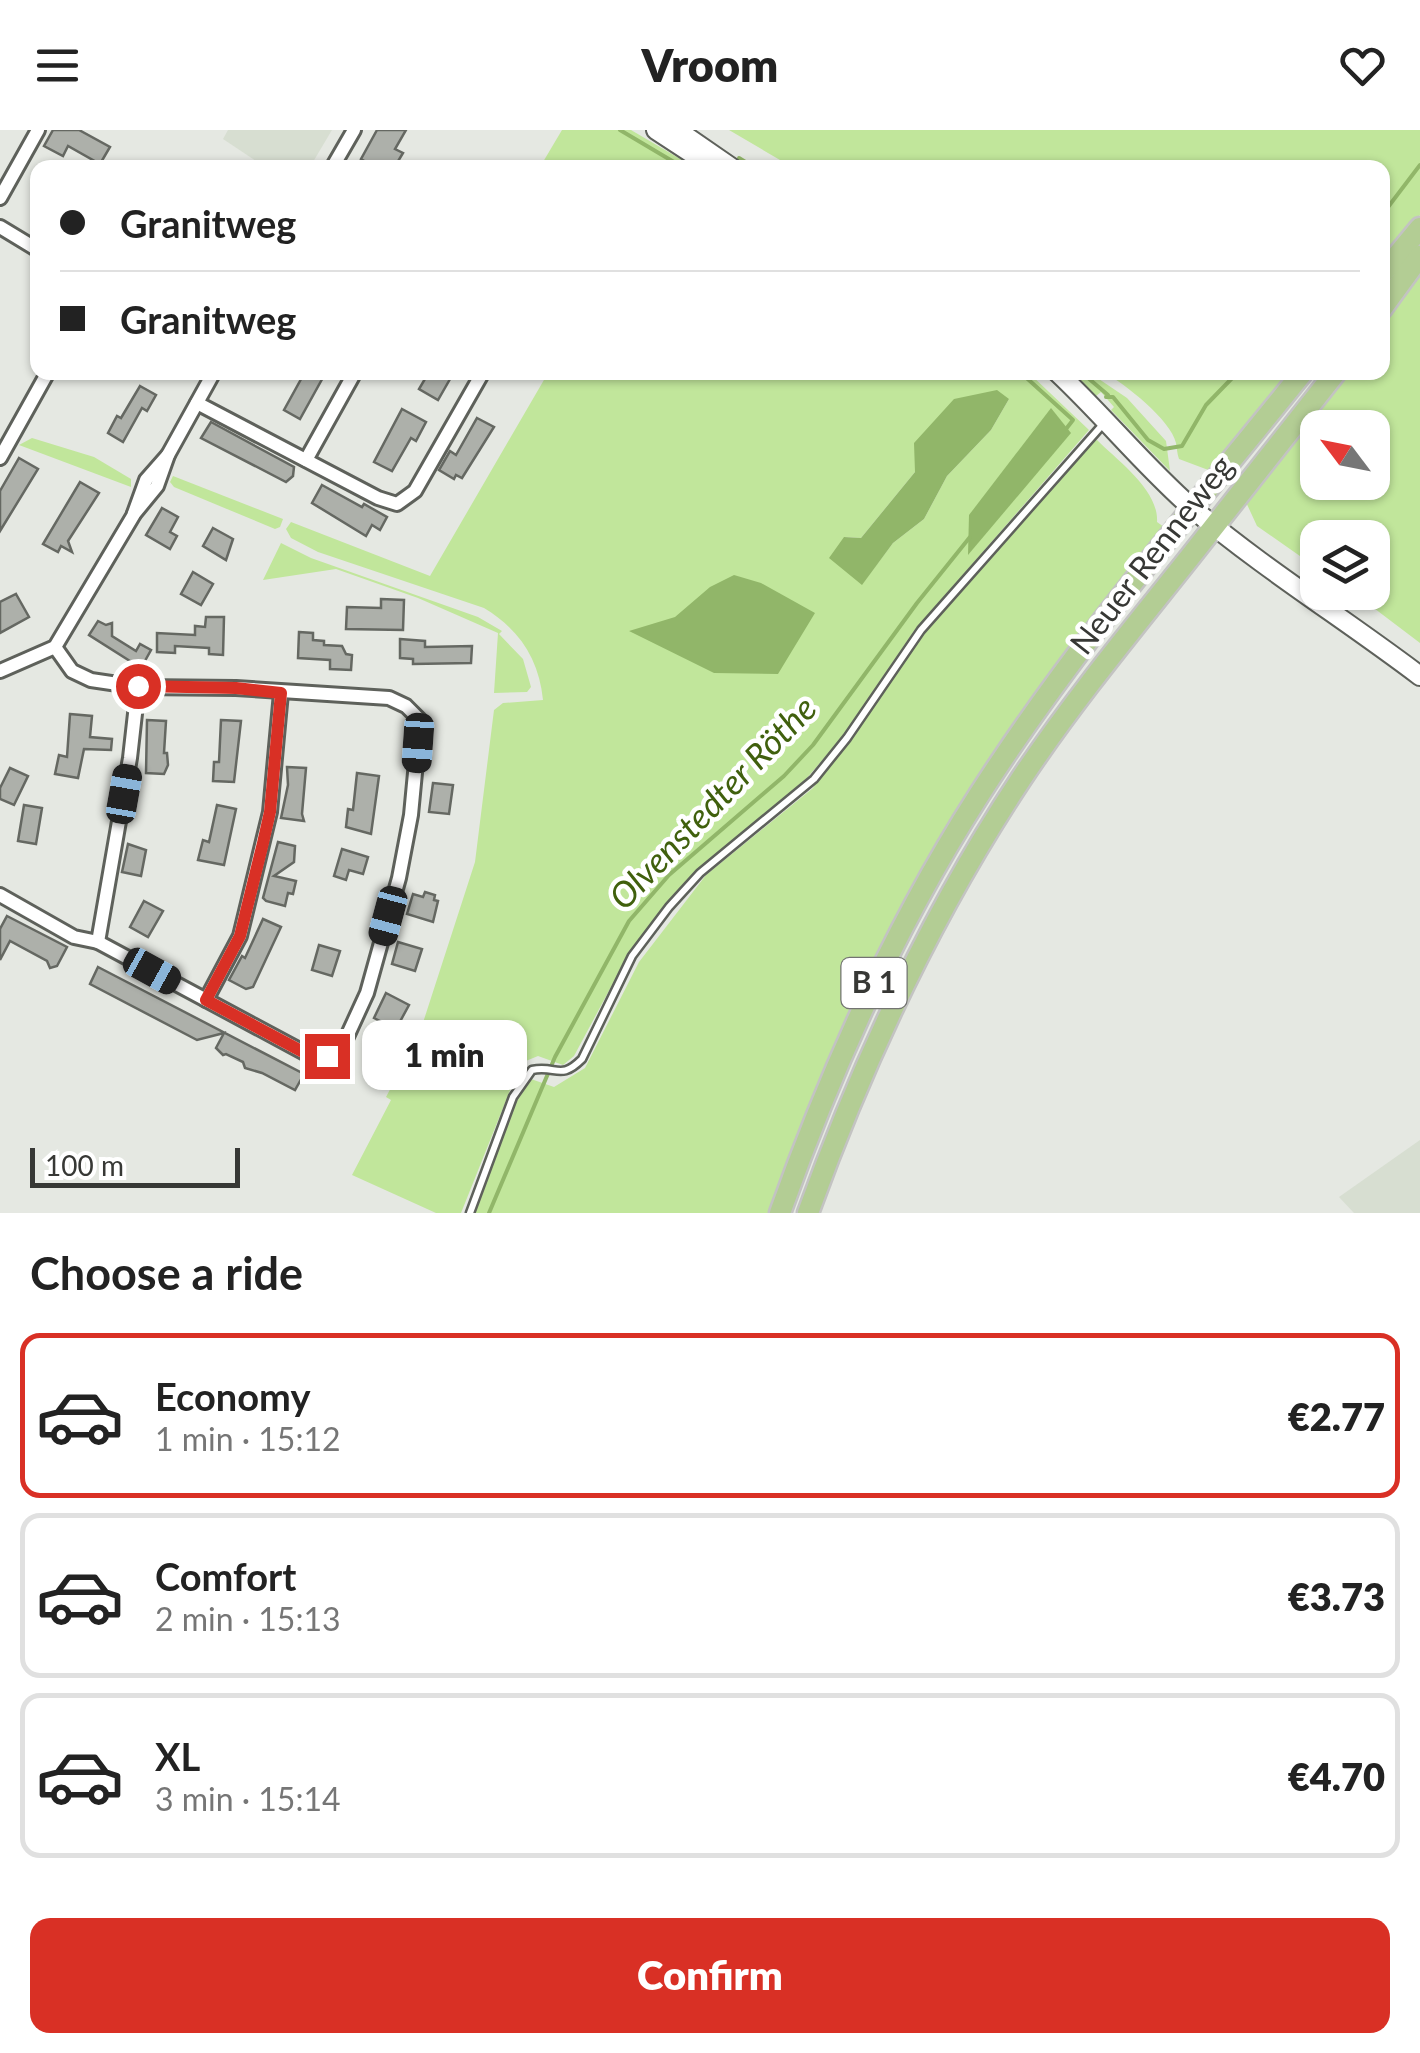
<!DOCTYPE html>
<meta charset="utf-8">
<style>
body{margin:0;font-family:Lato,sans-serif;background:#f6f6f6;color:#222;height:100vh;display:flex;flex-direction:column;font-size:38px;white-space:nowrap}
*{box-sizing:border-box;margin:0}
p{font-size:32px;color:#767676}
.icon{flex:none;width:55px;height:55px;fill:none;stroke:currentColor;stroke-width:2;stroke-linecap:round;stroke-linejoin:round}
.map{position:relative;height:1083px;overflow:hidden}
.side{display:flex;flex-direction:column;background:#fff;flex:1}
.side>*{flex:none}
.hud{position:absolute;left:30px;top:30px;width:1360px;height:220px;border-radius:20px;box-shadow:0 2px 8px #0004;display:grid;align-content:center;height:220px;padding:0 30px;background:#fff}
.needle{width:65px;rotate:302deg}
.controls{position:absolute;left:1300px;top:280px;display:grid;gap:20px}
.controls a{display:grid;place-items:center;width:90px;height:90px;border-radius:20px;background:#fff;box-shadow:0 2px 8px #0004;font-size:50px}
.scale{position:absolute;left:30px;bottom:25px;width:210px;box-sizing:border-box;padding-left:10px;border:5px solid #373835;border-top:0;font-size:28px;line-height:35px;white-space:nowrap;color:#373835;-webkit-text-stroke:8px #fff;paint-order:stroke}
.end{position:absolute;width:45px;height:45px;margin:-22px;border:12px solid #d93025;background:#fff;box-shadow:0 0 0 5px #fff}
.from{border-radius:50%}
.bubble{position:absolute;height:70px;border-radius:20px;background:#fff;box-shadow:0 2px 8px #0004;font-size:32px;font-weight:800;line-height:70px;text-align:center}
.car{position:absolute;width:30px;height:60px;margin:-30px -15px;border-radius:12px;box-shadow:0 0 8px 2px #0007;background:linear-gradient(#222 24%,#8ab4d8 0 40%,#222 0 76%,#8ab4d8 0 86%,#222 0)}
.hud b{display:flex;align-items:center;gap:35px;height:95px;font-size:38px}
.hud b+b{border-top:2px solid #e0e0e0}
.hud i{width:25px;height:25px;background:#222}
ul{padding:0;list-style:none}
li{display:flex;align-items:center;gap:30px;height:165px;margin:0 20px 15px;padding:0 10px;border:5px solid #e0e0e0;border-radius:20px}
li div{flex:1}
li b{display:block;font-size:38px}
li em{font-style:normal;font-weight:800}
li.on{border-color:#d93025}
li>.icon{width:90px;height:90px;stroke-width:1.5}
h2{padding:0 30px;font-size:45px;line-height:120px}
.button{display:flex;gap:20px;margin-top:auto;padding:20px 30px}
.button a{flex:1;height:115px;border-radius:20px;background:#d93025;color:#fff;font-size:40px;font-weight:800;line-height:115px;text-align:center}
header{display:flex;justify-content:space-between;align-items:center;height:130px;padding:0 30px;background:#fff;font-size:45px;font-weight:800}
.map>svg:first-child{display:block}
.built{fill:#d7ded1}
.green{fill:#c1e69b;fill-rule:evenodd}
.water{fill:#91b669}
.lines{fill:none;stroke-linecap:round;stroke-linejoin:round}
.stream{stroke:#91b669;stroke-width:4}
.building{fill:#adb0aa;stroke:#656862;stroke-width:2.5}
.service-casing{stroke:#5e615b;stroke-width:11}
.minor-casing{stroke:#5e615b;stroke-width:18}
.secondary-casing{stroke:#5e615b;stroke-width:22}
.primary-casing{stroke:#c3c3c2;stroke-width:25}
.service{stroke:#fff;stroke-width:6}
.minor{stroke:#fff;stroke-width:12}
.secondary{stroke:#fff;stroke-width:18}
.primary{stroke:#b3cd94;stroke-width:20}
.route{stroke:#d93025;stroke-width:12}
.labels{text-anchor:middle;stroke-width:9;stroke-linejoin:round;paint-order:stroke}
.shield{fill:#fff;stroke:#737472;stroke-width:2.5}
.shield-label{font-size:30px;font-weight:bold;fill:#373835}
.street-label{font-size:32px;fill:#373835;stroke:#fff}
.water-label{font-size:35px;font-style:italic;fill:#40600d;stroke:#fff}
</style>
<header><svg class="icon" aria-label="menu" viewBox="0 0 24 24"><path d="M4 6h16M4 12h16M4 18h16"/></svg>Vroom<svg class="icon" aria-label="heart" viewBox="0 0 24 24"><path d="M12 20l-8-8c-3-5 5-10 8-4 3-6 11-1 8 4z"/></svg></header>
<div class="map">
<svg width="1420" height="1083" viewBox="0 0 1420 1083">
<rect width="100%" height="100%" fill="#e5e8e2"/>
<g class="built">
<polygon points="228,0 332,0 310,37 265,37 223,9"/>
<polygon points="1420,1010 1420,1083 1354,1083 1339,1067"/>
</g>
<g class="green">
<polygon points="562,0 631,0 694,37 540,37"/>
<polygon points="729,0 1420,0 1420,85 1383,131 1382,38 792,37"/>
<path d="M 1420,140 L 1420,513 L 1354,463 L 1372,462 L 1372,408 L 1318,408 L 1317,438 L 1257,396 L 1245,370 L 1346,243 L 1382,242 L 1383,193 ZM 1318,298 L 1372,298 L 1372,352 L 1318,352 Z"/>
<path d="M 548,243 L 1029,243 L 1089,300 L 914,501 L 839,611 L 806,649 L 701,737 L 662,778 L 627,827 L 574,926 L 563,935 L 538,926 L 521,933 L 461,1083 L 436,1083 L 352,1045 L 391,970 L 386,967 L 419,905 L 475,732 L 494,580 L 503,573 L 543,570 C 539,529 519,499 484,478 L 318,422 L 291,408 L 286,399 L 291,392 L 430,446 ZM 1009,269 L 991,300 L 947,346 L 924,389 L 893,413 L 862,454 L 844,407 L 861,408 L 915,342 L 915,313 Z"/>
<polygon points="1074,243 1090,243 1127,268 1166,311 1170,341 1111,280 1114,277 1101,262 1096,266"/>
<path d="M 1105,243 L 1291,243 L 1211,341 L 1179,329 C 1177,324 1177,318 1176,313 C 1171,290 1125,254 1105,243 Z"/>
<polygon points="32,308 94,327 131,349 131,357 19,315"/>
<path d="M 1097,310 C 1118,331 1159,360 1157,392 L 1164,397 L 993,628 L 771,1083 L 474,1083 L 516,972 L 531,949 L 554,957 L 585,938 L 639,832 L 706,745 L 813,658 L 924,503 L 1089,313 Z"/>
<polygon points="173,346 283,389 280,397 275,399 174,357 170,352"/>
<polygon points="281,413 311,428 478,487 502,501 499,504 523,529 531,557 527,562 494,563 498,503 418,468 336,439 263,450"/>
</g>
<g class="water">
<polygon points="997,260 1009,269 991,300 947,346 924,389 893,413 862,455 829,428 844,407 861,408 915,342 914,313 954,269"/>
<polygon points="1051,278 1071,303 968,425 969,385"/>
<polygon points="734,445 761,453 815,483 778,544 714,543 629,501 675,487 710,457"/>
</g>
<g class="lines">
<g class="stream">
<polyline points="620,0 684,38"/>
<polyline points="739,28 755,38"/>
<polyline points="1382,85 1420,35"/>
<polyline points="1020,242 1073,290 1066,299"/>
<polyline points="1081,242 1108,265"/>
<polyline points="1106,267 1113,267 1148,310 1164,319 1182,316 1206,275 1238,242"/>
<polyline points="489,1083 555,927 629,791 669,745 784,646 813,615 917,473 970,407"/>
</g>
</g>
<g class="building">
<polygon points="53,0 79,0 110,17 100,34 68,16 63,26 44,16"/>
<polygon points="377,0 406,0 395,19 403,23 394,38 376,38 361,29"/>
<polygon points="305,242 326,242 300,289 284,280"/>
<polygon points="429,242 454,242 438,270 419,259"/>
<polygon points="140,256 156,265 147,281 142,278 123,312 108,303 117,286 121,288"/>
<polygon points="402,279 426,292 416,311 411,308 392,341 374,332"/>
<polygon points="477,288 494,297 462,348 456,345 454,349 439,340 450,321 456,325"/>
<polygon points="211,292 294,337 293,346 286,352 201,308"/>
<polygon points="19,328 38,339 0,401 0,361"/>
<polygon points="80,352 99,363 68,411 72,422 61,416 58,422 43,414"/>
<polygon points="322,355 362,377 364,374 387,387 380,400 372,395 366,406 312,373"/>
<polygon points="162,378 178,387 170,402 177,406 170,419 146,405"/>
<polygon points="213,398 233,409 226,430 203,416"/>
<polygon points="193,442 213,454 201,475 181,464"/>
<polygon points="16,464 29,487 0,503 0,472"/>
<polygon points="381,469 404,470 403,500 346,499 347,477 381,478"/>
<polygon points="206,487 224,487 223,525 209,524 209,518 175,516 175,523 157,522 157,503 195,505 195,496 205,497"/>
<polygon points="98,491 106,495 112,493 112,506 136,521 140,514 151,520 141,538 89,505"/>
<polygon points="299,502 313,503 313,510 324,511 324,515 342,516 346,524 352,525 351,540 330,539 330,530 298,528"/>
<polygon points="400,509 425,511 425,517 472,516 471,533 413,534 413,529 400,528"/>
<polygon points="70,584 92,586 90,607 112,609 111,620 84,619 78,648 55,644 59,625 67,627"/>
<polygon points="147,590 166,591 164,623 167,623 168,635 164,644 146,643"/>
<polygon points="221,590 241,591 234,652 213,651 214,632 219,632"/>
<polygon points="287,637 306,638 302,684 304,691 281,688 288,655"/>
<polygon points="10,638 28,646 14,675 0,669 0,658"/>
<polygon points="357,643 379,646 371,704 346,697 348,679 353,680"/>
<polygon points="433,653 453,655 449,684 429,682"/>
<polygon points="24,675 42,678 36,714 18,711"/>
<polygon points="217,675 236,679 224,735 198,730 203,710 209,712"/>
<polygon points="278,712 295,716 294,732 274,746 296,751 293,764 288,763 285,776 266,771 263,768"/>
<polygon points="128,714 146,720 141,746 122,742"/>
<polygon points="342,719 368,727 363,744 349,740 346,750 334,746"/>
<polygon points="425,762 435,765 434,770 438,771 433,792 407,784 413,764 423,767"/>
<polygon points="144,771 163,781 148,807 130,797"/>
<polygon points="7,786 67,817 57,836 50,838 47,831 10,811 0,830 0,799"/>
<polygon points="263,789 281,797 253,857 246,859 229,850 242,826 245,828"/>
<polygon points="398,812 422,819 415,841 392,834"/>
<polygon points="319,815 340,821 332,846 312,840"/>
<polygon points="98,837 304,944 295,960 262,943 245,938 243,932 226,924 223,925 216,918 224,903 197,910 90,854"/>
<polygon points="386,863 409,875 396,899 374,888"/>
</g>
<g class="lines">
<defs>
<path id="service" d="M 470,1083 L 513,967 L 532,940 C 557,935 560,951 582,929 L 632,826 L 669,777 L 700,743 L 814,649 L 847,608 L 921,500 L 1105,292"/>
<g id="minor">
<polyline points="332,38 354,0"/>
<polyline points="0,68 38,0"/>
<polyline points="0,97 38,120"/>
<polyline points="197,273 378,368 397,374 415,361 483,242"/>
<polyline points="0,328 48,242"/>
<polyline points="306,330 355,242"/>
<polyline points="134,384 157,356 168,325 214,242"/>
<polyline points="0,541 55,517 133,386 146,350 168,325"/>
<polyline points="0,765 74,807 98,812 305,923 327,926 345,911 367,863 399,748 411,685 420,590 406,576 389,568 236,558 138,557 91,550 72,541 55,517"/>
<polyline points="98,812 130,628 138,557"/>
<polyline points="206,870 240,806 270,682 281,563"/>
</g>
<g id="secondary">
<polyline points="656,0 714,38"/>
<polyline points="677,0 732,38"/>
<path d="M 1057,242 C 1104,286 1144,336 1192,378 C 1264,439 1345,489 1420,546"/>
</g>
<g id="primary">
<polyline points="1382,144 1420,98"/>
<polyline points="1382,178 1420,126"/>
<path d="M 780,1083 C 832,937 895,796 979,665 C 1075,515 1192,380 1303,242"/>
<path d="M 808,1083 C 863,931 931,785 1021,649 C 1073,571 1132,500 1190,427 C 1239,365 1287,304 1336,242"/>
</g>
</defs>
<use href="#service" class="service-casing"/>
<use href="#minor" class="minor-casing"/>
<use href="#secondary" class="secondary-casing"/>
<use href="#primary" class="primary-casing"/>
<use href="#service" class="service"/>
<use href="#minor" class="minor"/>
<use href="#secondary" class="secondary"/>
<use href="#primary" class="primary"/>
</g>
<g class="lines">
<polyline class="route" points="138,556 236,558 281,563 270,682 263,713 240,806 206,870 305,923 327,926"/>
</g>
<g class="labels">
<rect class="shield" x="841.5" y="828" width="65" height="50" rx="8"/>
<g class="shield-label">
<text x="874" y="863">B 1</text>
</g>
<g class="street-label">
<text transform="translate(1152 425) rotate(-52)" y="11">Neuer Renneweg</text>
</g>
<g class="water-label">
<text transform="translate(713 673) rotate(-46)" y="12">Olvenstedter Röthe</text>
</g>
</g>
</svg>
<div class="controls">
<a><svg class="needle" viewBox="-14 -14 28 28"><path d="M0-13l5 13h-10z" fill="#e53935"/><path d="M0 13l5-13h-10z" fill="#767676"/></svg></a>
<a><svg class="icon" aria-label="layers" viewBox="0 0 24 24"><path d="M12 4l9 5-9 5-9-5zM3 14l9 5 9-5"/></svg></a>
</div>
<div class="scale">100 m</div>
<i class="end from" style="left:138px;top:556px"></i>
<i class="end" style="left:327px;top:926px"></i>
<div class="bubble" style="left:362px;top:890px;width:165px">1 min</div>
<i class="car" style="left:418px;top:613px;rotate:184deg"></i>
<i class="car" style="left:124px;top:664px;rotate:10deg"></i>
<i class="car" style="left:388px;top:786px;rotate:195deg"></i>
<i class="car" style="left:152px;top:841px;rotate:119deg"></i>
<div class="hud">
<b><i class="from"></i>Granitweg</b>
<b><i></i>Granitweg</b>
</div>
</div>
<section class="side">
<h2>Choose a ride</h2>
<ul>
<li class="on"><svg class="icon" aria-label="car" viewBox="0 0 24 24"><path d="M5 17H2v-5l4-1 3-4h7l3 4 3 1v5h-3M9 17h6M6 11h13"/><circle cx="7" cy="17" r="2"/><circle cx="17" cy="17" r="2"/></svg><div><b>Economy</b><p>1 min · 15:12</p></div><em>€2.77</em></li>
<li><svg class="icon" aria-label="car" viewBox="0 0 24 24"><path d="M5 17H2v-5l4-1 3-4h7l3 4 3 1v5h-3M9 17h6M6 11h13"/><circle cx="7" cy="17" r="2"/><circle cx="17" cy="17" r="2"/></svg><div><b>Comfort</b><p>2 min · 15:13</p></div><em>€3.73</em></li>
<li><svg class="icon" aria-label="car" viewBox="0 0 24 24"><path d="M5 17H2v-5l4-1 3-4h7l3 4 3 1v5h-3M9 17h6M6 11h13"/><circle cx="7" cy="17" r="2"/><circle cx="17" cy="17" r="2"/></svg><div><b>XL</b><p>3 min · 15:14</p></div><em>€4.70</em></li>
</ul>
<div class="button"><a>Confirm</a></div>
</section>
